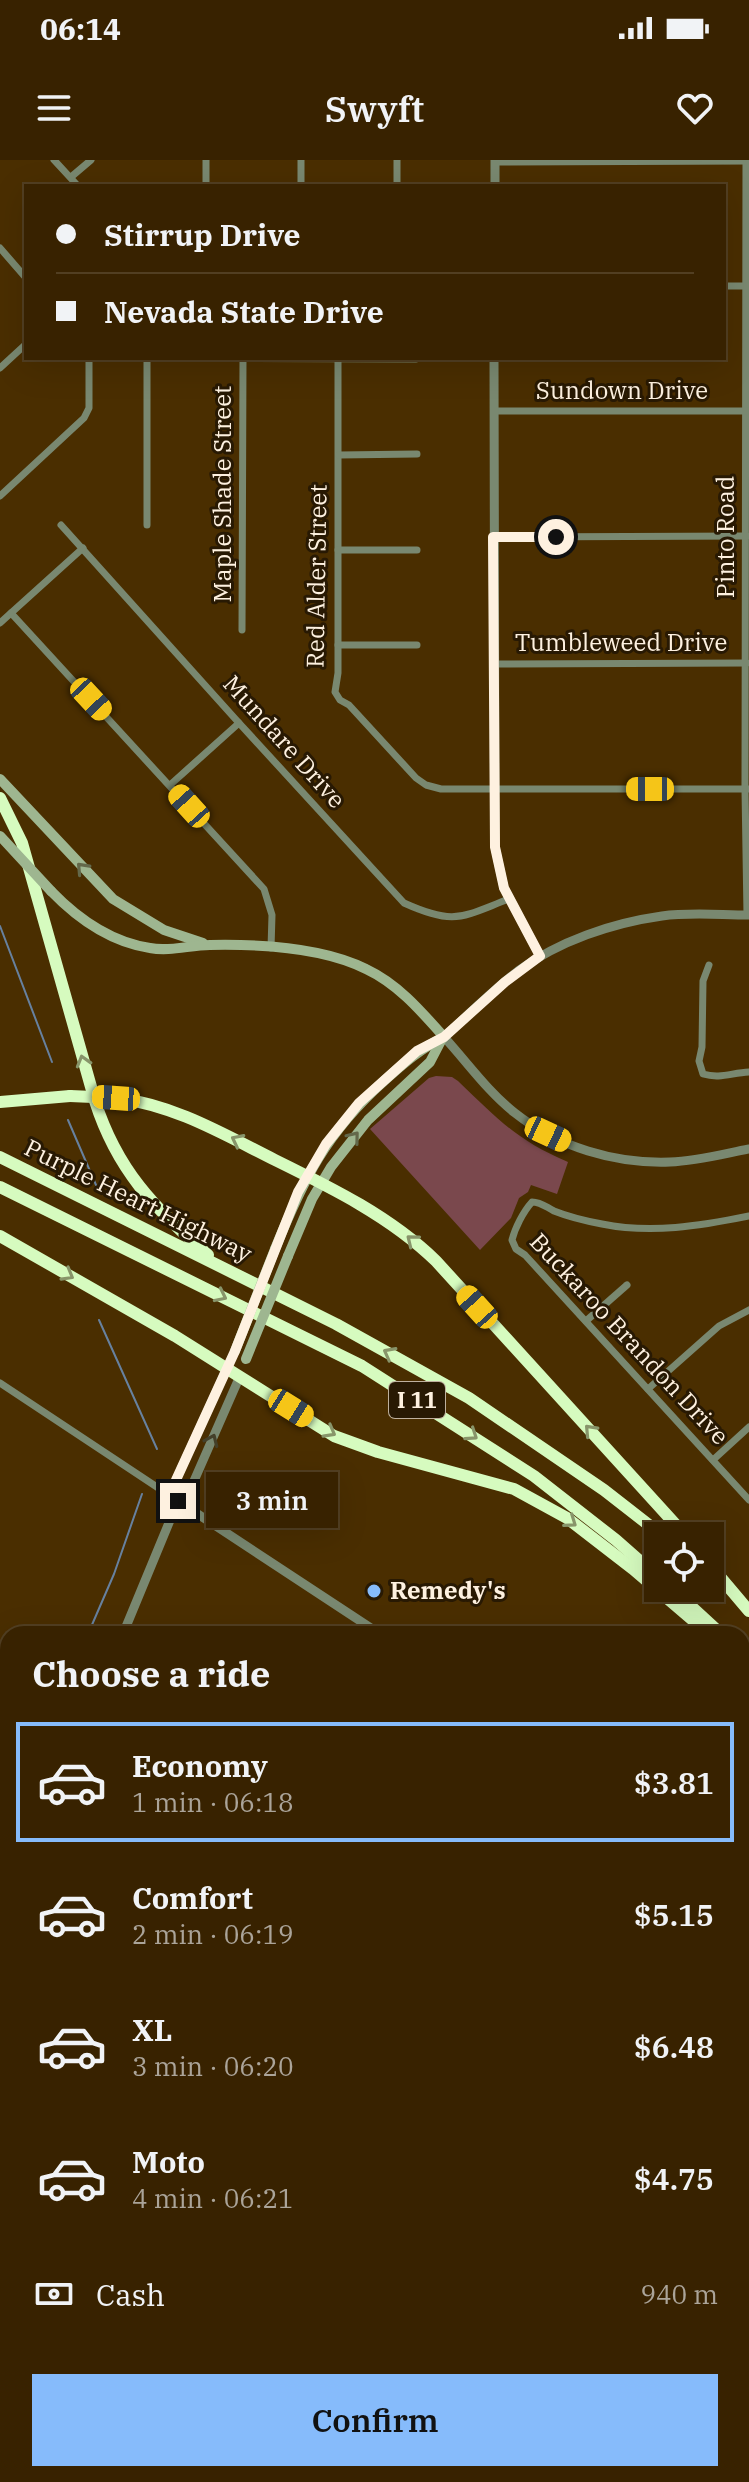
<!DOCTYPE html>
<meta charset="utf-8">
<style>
body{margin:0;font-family:"IBM Plex Serif",serif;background:#3f2a0a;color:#f1f3f6;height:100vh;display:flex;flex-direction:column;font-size:30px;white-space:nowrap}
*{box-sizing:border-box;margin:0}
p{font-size:26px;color:#aba499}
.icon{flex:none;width:44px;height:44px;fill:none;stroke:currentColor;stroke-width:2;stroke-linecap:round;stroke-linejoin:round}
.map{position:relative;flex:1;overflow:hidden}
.side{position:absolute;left:0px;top:1466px;width:750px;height:856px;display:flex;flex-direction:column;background:#382200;border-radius:24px 24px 0 0;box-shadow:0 8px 32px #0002,0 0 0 2px #523f22}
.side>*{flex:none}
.top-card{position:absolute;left:24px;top:24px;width:702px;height:176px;border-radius:0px;box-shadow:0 8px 32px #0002,0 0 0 2px #523f22;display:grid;align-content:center;height:176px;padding:0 32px;background:#382200}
.fabs{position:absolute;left:644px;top:1362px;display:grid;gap:16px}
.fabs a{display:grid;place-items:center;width:80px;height:80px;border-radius:0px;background:#382200;box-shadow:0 8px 32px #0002,0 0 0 2px #523f22;font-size:40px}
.end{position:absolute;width:36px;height:36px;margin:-18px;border:10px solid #fef1e0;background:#111;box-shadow:0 0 0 4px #111}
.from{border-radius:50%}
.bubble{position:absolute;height:56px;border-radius:0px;background:#382200;box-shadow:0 8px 32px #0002,0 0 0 2px #523f22;font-size:26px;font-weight:600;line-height:56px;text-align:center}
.car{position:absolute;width:24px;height:48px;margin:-24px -12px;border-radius:10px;box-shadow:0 0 6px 2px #0007;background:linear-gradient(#f5c518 24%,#345 0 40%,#f5c518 0 76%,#345 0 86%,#f5c518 0)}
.top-card b{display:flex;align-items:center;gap:28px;height:76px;font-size:30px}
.top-card b+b{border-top:2px solid #523f22}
.top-card i{width:20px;height:20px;background:#f1f3f6}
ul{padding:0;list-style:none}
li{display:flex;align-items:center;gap:24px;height:120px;margin:0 16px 12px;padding:0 16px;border:4px solid transparent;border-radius:0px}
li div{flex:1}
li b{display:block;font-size:30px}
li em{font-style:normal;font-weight:600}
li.selected{border-color:#86bbfb}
li>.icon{width:72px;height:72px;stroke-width:1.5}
h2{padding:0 32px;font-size:36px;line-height:96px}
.pay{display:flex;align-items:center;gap:20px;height:88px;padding:0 32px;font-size:30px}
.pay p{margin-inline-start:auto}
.action{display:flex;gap:16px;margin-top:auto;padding:16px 32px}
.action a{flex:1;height:92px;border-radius:0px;background:#86bbfb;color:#111;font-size:32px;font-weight:600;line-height:92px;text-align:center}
.status{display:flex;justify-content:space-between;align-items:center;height:56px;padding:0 40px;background:#382200;direction:ltr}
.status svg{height:22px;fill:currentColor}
header{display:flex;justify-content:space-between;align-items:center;height:104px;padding:0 32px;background:#382200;font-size:36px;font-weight:600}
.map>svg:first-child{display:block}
.green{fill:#7a484d}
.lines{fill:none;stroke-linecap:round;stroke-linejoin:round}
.stream{stroke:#67819f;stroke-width:2}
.minor{stroke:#798870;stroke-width:7}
.tertiary{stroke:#798870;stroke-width:9}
.secondary{stroke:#9eb690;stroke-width:10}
.motorway{stroke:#d6fbbf;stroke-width:12}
.rail{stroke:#a99577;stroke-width:2}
.secondary-bridge{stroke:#9eb690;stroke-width:10}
.motorway-bridge{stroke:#d6fbbf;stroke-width:12}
.oneway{stroke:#63684a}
.oneway2{stroke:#88956a}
.oneway3{stroke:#444029}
.route{stroke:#fef1e0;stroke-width:10}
.poi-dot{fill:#86bbfb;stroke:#281903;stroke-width:3}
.labels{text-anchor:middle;stroke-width:6;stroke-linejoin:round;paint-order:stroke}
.shield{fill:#281903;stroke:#beb09e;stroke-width:2}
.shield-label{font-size:22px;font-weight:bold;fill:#fef1e0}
.street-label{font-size:24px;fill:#fef1e0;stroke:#281903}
.poi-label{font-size:24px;font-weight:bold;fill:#fef1e0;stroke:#281903;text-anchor:start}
</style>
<div class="status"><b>06:14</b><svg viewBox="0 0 49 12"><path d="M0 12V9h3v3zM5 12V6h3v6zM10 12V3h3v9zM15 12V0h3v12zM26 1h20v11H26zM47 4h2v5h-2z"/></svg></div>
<header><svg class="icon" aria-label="menu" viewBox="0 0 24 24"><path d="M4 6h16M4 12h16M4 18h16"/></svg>Swyft<svg class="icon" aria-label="heart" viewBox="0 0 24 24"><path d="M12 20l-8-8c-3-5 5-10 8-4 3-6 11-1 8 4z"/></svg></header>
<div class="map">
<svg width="749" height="2322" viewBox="0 0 749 2322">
<rect width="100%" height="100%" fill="#4a2e00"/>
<path class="green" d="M 436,916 L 452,917 L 458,921 C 498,959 516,980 568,1002 L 557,1034 L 531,1025 L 528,1032 L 519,1038 L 511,1058 L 480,1090 L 370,969 L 429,918 Z"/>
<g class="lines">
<g class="stream">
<polyline points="0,766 52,902"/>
<polyline points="68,960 96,1025"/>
<polyline points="99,1160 157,1289"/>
<polyline points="88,1474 114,1414 142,1334"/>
<polyline points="0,1685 8,1665"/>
</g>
<g class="minor">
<polyline points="54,0 78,26"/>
<polyline points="746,0 745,629 747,755"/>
<polyline points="495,2 749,1"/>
<polyline points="71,17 91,0"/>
<polyline points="206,26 206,0"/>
<polyline points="301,26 301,0"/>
<polyline points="397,26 397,0"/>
<polyline points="0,88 26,118"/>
<polyline points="724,126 749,126"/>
<polyline points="147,198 416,199"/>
<polyline points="338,199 338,513 335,532 340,540 349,545 416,618 426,625 441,629 749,629"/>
<polyline points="0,208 26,184"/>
<polyline points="494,251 748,251"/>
<polyline points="339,295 417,294"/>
<polyline points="0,336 84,258 89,248 89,198"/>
<path d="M 61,365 L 239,563 L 404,743 C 455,766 461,757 509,739"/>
<polyline points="147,365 147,198"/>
<polyline points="493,377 747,376"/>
<polyline points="338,390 417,390"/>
<polyline points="11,453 264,729 272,755 271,788"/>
<polyline points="0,463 83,388"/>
<polyline points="242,470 243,199"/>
<polyline points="338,485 417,485"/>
<polyline points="493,504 747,503"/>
<polyline points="170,625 239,563"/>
<path d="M 709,805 L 703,821 L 702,887 L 699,901 L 703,914 C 720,919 731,913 749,912"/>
<path d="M 749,1056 C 700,1066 651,1074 602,1064 C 586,1061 569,1057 554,1051 C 546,1047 541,1042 532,1042 C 523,1052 515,1068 512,1080 L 516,1089 L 525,1095 L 749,1340"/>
<polyline points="586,1161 627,1125"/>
<polyline points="0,1223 178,1341"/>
<polyline points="648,1229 719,1166 749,1150"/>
<polyline points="713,1300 749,1267"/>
<polyline points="0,1569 8,1572"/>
<polyline points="0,1840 8,1843"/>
<polyline points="742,1847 749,1831"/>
<polyline points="0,1853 8,1857"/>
<polyline points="0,1908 8,1889"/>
<polyline points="742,1938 749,1942"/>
<polyline points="0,1975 8,1982"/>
<polyline points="742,2039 749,2044"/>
<polyline points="742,2140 749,2145"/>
<polyline points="742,2272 749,2276"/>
<polyline points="389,2314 403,2322"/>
<polyline points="429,2322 436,2314"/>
<polyline points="529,2322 538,2314"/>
<polyline points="640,2322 651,2314"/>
</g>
<g class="tertiary">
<polyline points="495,26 495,0"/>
<polyline points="494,198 495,687 504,728 540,796"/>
<path d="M 749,755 C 720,755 690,752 662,756 C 612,763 559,781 518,811 C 492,831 468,855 444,877 C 467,902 488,932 515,953 C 558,987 615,1004 670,1002 C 697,1001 723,994 749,989"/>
<polyline points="178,1341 380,1474"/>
<polyline points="178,1341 176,1320 227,1208"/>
<polyline points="123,1474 178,1341 190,1330 240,1216"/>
<polyline points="0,1767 8,1747"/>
<polyline points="742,2213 749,2218"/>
</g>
<g class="secondary">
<polyline points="0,619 113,739 164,770 203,783"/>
<path d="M 51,731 C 78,759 110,782 150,788 C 170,792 190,785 210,785 C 260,784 322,787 366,809 C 398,824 421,851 444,877"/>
<path d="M 275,1089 C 304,1018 326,973 384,921 C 404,903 420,889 444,877"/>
<polyline points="288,1096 312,1039 331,1007 368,960 430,902 442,879"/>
</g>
<g class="motorway">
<path d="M 0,638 L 22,683 L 95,941 C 117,1010 154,1048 208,1095"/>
<path d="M 116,938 C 175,945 223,974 275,1000 C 332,1028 391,1057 436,1101 L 686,1376"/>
<polyline points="0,942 70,936"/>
<polyline points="0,997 336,1164 469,1238 604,1330 663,1376"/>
<polyline points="0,1027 362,1206 534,1316 616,1380 658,1417"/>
<polyline points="0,1076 175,1176 334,1276 378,1292 514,1329 567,1358 633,1409 709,1474"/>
<polyline points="710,1405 749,1451"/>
<polyline points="671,1428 721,1474"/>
<polyline points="742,1495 749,1502"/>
</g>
<g class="rail">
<polyline points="0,2089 8,2096"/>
<polyline points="267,2314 279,2322"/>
</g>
<g class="secondary-bridge">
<polyline points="0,676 51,731"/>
<polyline points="235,1191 275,1089"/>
<polyline points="246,1199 288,1096"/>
</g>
<polyline class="motorway-bridge" points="70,936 116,938"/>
</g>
<defs><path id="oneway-chevron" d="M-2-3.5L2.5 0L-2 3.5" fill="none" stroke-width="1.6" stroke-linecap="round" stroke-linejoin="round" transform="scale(2)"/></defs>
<g class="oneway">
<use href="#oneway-chevron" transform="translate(82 708) rotate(-133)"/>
<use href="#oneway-chevron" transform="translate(354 977) rotate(-51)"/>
</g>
<g class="oneway2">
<use href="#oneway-chevron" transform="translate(83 901) rotate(-106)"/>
<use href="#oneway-chevron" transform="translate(237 980) rotate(-153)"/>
<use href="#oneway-chevron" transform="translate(412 1080) rotate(-141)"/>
<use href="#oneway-chevron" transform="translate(68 1115) rotate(30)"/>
<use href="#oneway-chevron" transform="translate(221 1136) rotate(26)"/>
<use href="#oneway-chevron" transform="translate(389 1193) rotate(-152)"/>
<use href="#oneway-chevron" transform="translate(590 1270) rotate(-133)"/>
<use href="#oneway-chevron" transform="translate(330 1272) rotate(29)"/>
<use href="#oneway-chevron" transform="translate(472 1275) rotate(34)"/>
<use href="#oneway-chevron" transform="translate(571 1362) rotate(35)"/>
</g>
<use class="oneway3" href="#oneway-chevron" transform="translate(212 1280) rotate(-66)"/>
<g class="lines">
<polyline class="route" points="178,1341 176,1320 235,1191 298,1032 326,984 359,943 417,891 444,877 505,822 540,796 504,728 495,687 493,377 556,377"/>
</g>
<circle class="poi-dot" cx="374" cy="1431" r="8"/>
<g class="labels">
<rect class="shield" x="389" y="1222" width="56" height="36" rx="6"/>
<g class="shield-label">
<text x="417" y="1248">I 11</text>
</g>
<g class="street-label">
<text x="622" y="239">Sundown Drive</text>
<text transform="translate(223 334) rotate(-90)" y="8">Maple Shade Street</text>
<text transform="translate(726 377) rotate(-90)" y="8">Pinto Road</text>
<text transform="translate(317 416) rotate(-89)" y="8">Red Alder Street</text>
<text x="621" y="491">Tumbleweed Drive</text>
<text transform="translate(284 582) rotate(48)" y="8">Mundare Drive</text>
<text transform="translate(138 1041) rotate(26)" y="8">Purple Heart Highway</text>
<text transform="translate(629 1179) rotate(47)" y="8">Buckaroo Brandon Drive</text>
</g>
<g class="poi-label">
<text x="390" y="1439">Remedy's</text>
</g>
</g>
</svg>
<div class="fabs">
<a><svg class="icon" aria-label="locate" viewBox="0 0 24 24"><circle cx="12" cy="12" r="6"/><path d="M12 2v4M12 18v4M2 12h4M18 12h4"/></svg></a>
</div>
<i class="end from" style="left:556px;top:377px"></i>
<i class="end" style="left:178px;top:1341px"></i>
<div class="bubble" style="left:206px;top:1312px;width:132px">3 min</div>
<i class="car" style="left:91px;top:539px;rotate:137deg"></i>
<i class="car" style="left:650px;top:629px;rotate:270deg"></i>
<i class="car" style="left:189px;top:646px;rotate:318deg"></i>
<i class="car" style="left:116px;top:938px;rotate:274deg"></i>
<i class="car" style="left:548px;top:974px;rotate:115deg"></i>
<i class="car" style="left:477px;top:1147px;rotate:318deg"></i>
<i class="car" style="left:291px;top:1248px;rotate:122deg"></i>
<div class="top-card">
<b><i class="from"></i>Stirrup Drive</b>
<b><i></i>Nevada State Drive</b>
</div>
<section class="side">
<h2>Choose a ride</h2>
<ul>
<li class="selected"><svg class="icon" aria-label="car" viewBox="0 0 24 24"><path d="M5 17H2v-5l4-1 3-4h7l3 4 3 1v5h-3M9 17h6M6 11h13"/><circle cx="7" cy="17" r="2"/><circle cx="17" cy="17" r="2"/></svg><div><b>Economy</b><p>1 min · 06:18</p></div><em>$3.81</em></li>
<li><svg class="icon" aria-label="car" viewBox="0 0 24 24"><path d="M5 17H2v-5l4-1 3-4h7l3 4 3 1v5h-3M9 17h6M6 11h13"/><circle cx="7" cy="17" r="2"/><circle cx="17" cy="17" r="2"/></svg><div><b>Comfort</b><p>2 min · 06:19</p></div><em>$5.15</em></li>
<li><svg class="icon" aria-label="car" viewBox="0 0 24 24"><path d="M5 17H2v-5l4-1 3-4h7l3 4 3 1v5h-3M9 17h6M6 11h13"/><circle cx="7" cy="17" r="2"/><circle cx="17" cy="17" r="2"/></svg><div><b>XL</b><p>3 min · 06:20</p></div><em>$6.48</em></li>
<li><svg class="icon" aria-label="car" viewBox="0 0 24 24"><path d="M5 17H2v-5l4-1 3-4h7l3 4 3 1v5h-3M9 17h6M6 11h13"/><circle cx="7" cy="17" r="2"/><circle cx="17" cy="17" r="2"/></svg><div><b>Moto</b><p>4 min · 06:21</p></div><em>$4.75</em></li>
</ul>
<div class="pay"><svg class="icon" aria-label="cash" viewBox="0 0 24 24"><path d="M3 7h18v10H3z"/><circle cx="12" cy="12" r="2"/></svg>Cash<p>940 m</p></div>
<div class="action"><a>Confirm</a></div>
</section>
</div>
